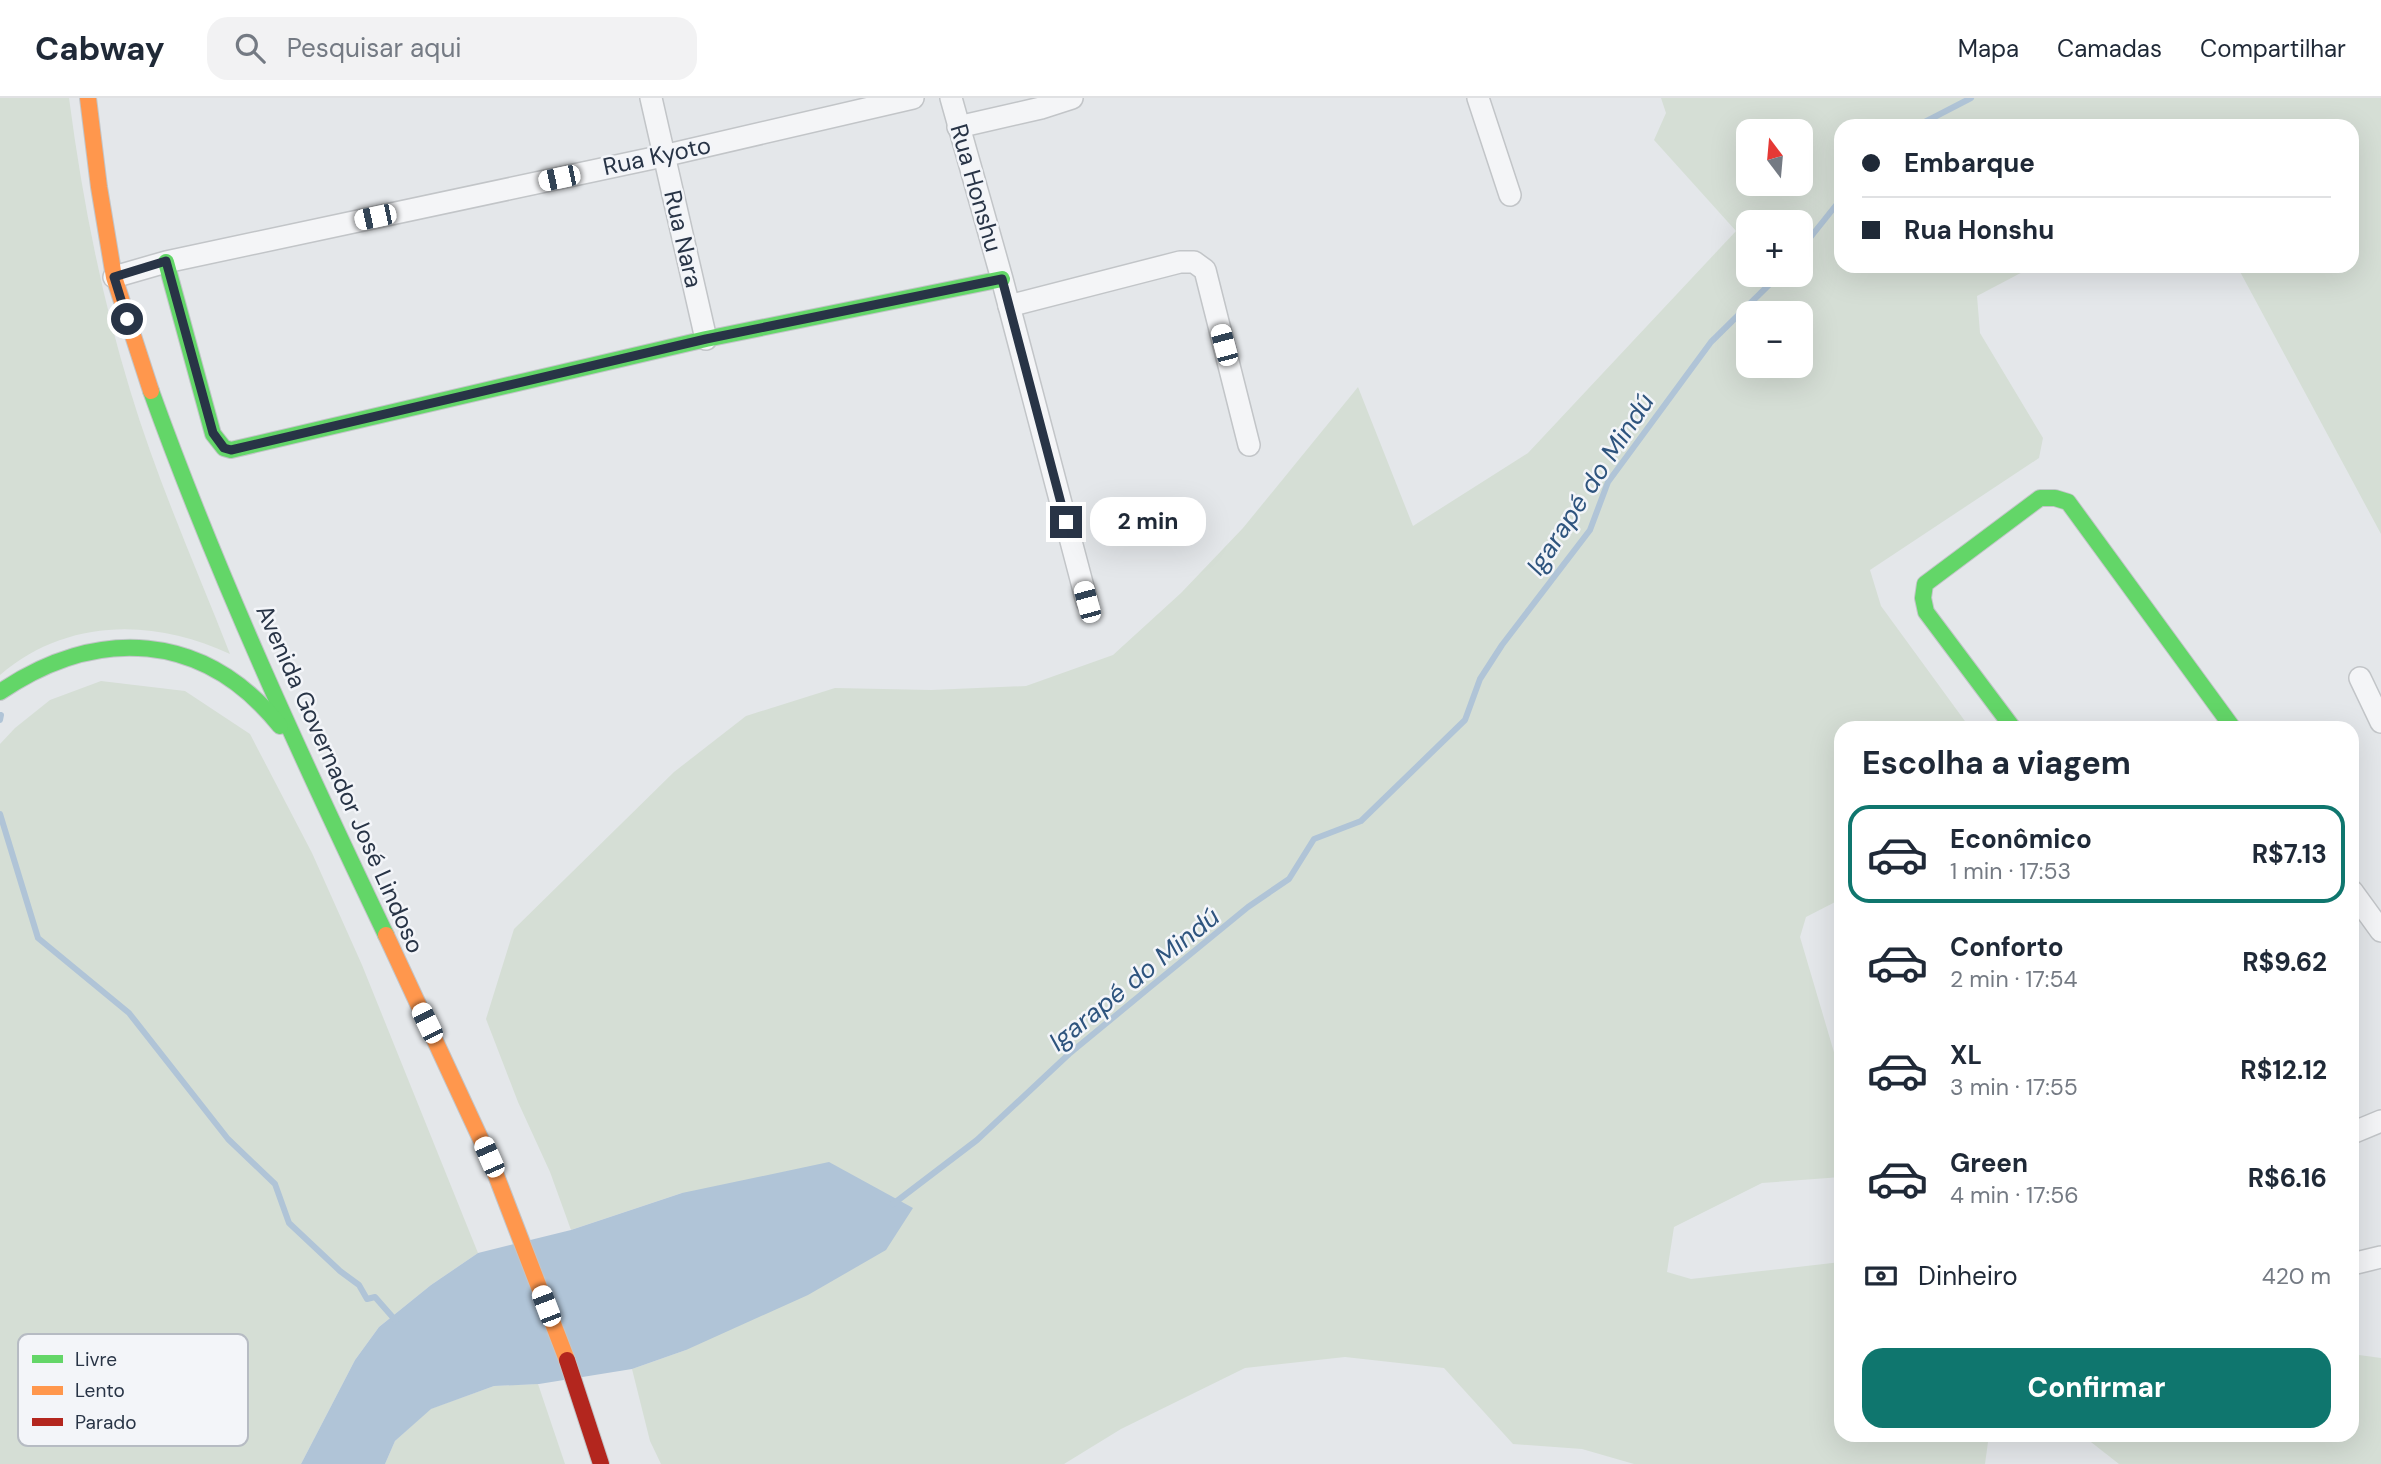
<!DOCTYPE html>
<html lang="pt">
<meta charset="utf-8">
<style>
body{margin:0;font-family:"DM Sans",sans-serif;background:#f2f2f3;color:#1f2937;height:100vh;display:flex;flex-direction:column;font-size:26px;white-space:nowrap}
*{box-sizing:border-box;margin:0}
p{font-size:23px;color:#747a83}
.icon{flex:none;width:38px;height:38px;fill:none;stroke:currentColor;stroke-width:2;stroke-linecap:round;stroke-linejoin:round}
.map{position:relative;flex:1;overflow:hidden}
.sheet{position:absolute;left:1834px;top:623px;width:525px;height:721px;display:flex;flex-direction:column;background:#fff;border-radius:21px;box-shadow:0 7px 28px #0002}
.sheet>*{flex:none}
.banner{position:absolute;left:1834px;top:21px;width:525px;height:154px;border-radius:21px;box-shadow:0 7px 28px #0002;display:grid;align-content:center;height:154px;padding:0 28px;background:#fff}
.needle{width:46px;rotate:344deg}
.buttons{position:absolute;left:1736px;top:21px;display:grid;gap:14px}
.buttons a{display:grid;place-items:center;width:77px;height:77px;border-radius:14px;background:#fff;box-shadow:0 7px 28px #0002;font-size:35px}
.end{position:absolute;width:32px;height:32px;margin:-16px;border:9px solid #283446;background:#fff;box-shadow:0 0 0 4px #fff}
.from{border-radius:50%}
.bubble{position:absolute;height:49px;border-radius:21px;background:#fff;box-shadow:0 7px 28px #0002;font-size:23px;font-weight:700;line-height:49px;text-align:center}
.car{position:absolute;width:21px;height:42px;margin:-21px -10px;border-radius:9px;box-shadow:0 0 5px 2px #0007;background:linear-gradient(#fff 24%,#345 0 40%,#fff 0 76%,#345 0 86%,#fff 0)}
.banner b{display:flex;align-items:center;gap:24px;height:66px;font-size:26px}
.banner b+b{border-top:2px solid #e0e1e3}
.banner i{width:18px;height:18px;background:#1f2937}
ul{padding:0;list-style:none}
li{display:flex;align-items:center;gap:21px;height:98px;margin:0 14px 10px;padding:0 14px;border:4px solid transparent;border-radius:21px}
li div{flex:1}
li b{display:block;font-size:26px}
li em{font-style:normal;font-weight:700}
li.selected{border-color:#0f766e}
li>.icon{width:63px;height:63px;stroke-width:1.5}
h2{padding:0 28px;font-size:32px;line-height:84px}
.pay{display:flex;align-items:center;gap:18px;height:77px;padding:0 28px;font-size:26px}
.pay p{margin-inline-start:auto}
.cta{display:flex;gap:14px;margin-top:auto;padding:14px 28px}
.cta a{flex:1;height:80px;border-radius:21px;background:#0f766e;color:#fff;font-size:28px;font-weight:700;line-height:80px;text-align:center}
header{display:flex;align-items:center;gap:42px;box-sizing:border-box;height:98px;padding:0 35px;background:#fff;border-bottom:2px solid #e0e1e3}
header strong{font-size:33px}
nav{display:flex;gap:38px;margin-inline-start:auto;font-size:24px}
.search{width:490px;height:63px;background:#f2f2f3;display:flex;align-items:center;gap:18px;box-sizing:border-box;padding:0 24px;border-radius:21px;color:#747a83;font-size:26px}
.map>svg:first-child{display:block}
.green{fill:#d5ded5;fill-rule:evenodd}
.water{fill:#b0c4d7}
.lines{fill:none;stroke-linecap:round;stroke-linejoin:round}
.stream{stroke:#b0c4d7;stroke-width:6}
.street-casing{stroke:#c2c5c8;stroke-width:24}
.fast-casing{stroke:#c2c5c8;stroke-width:18}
.slow-casing{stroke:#c2c5c8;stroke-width:18}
.jam-casing{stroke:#c2c5c8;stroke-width:18}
.street{stroke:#f4f5f7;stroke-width:21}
.fast{stroke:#63d668;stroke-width:16}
.slow{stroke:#ff974d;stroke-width:16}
.jam{stroke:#b3261e;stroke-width:16}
.route{stroke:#283446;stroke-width:9}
.labels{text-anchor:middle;stroke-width:5;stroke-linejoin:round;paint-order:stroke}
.street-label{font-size:24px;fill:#283446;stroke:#f3f5f9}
.water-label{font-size:26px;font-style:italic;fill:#2e547e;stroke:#f3f5f9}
.key{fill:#f3f5f9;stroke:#b6bbc3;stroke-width:2}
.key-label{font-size:19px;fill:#283446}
</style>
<header>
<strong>Cabway</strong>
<div class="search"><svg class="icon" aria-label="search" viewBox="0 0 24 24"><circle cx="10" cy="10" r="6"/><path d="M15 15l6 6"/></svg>Pesquisar aqui</div>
<nav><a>Mapa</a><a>Camadas</a><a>Compartilhar</a></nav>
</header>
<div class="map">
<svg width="2381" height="1366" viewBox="0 0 2381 1366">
<rect width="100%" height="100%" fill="#e4e7ea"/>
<g class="green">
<path d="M 0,0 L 69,0 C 82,99 101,197 130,292 C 157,382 196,469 230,556 C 154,520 66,520 0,577 Z"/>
<path d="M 1661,0 L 2381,0 L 2381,436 L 2237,168 L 2352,168 L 2352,28 L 1841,28 L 1841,168 L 2034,168 L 1977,198 L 1980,235 L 2043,340 L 2039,360 L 1870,472 L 1881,508 L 1970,630 L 1841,630 L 1841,801 L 1806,819 L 1800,839 L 1841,978 L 1841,1079 L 1762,1085 L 1674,1129 L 1667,1174 L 1691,1181 L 1841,1164 L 1841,1337 L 1989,1337 L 1985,1366 L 1634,1366 L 1582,1351 L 1513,1346 L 1444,1270 L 1345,1259 L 1245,1270 L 1121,1331 L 1064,1366 L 661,1366 L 650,1343 L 632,1271 L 686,1252 L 682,1095 L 571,1132 L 550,1074 L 518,1004 L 486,921 L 514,831 L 674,674 L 746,618 L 835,590 L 931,592 L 1026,588 L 1113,557 L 1181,495 L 1243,430 L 1358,289 L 1413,428 L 1528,355 L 1736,133 L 1654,42 L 1666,15 ZM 1748,33 L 1801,33 L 1801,86 L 1748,86 ZM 1748,124 L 1801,124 L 1801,177 L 1748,177 ZM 1748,215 L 1801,215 L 1801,268 L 1748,268 Z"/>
<polygon points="101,583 185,593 250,636 312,755 362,867 478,1155 431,1187 379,1229 355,1262 301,1366 0,1366 0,646 15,630 50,602"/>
<polygon points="2352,1256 2381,1260 2381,1366 2119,1366 2082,1337 2352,1337"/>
<polygon points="538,1286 565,1366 385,1366 395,1343 430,1311 494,1288"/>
</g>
<polygon class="water" points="829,1064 913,1110 886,1152 808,1197 686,1252 632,1271 539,1286 494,1288 431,1311 395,1343 385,1366 301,1366 355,1262 379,1229 431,1187 478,1155 571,1132 682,1095"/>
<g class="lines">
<g class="stream">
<polyline points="1917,28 1971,0"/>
<polyline points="1801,151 1841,101"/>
<polyline points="0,622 1,617"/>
<polyline points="0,716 38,840 129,915 228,1041 275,1086 289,1125 340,1173 359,1187 367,1201 375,1199 396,1223"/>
<polyline points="893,1106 977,1042 1069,956 1149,890 1248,809 1289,781 1314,741 1361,723 1465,622 1480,581 1502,547 1590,432 1608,384 1711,244 1779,177"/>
</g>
<defs>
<g id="street">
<polyline points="651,0 706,241"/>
<polyline points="951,0 1002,181 1087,504"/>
<polyline points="1478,0 1510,97"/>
<polyline points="958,29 1041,10 1072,0"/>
<polyline points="114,179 166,164 663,58 913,0"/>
<polyline points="1009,208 1180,164 1194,164 1205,172 1249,347"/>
<polyline points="2360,580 2381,624"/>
<polyline points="2352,793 2381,833"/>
<polyline points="2352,1035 2381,1023"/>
<polyline points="2352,1166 2381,1159"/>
</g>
<g id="fast">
<polyline points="166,164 213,336 224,350 231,352 706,241 1002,181"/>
<path d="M 151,293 C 218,479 301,659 386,837"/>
<path d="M 0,594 C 97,528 204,533 280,628"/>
<polyline points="2013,630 1926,514 1923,500 1925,486 2040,400 2055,400 2068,404 2233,630"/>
</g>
<g id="slow">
<polyline points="88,0 99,89 114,179 151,293"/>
<polyline points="386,837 489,1059 567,1262"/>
</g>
<polyline id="jam" points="567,1262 601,1366"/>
</defs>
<use href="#street" class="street-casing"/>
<use href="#fast" class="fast-casing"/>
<use href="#slow" class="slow-casing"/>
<use href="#jam" class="jam-casing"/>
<use href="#street" class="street"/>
<use href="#fast" class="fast"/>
<use href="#slow" class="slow"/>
<use href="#jam" class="jam"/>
</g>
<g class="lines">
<polyline class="route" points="127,221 114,179 166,163 213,335 224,350 231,352 706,241 1002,181 1066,424"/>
</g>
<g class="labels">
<g class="street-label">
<text transform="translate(657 58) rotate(-12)" y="8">Rua Kyoto</text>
<text transform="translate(976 90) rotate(74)" y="8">Rua Honshu</text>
<text transform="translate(683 141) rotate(77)" y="8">Rua Nara</text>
<text transform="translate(340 681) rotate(66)" y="8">Avenida Governador José Lindoso</text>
</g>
<g class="water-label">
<text transform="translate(1590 386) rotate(-57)" y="9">Igarapé do Mindú</text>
<text transform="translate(1134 881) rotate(-39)" y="9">Igarapé do Mindú</text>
</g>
</g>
<rect x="18" y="1236" width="230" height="112" rx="10" class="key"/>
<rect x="32" y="1257" width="31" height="8" fill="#63d668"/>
<rect x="32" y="1288" width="31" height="9" fill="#ff974d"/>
<rect x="32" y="1320" width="31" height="8" fill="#b3261e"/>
<g class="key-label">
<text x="75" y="1268">Livre</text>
<text x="75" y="1299">Lento</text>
<text x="75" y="1331">Parado</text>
</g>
</svg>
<div class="buttons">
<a><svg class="needle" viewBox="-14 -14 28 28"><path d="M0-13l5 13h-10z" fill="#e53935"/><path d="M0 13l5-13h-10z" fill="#747a83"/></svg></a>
<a>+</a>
<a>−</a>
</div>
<i class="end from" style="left:127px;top:221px"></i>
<i class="end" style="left:1066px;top:424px"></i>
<div class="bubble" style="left:1090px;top:399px;width:116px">2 min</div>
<i class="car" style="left:559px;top:80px;rotate:258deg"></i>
<i class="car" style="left:375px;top:119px;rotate:258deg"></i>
<i class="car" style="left:1224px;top:247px;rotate:345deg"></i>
<i class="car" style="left:1087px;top:504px;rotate:345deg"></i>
<i class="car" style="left:427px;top:925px;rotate:334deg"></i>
<i class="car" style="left:489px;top:1059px;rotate:336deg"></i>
<i class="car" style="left:546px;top:1208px;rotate:339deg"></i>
<div class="banner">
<b><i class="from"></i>Embarque</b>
<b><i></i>Rua Honshu</b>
</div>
<section class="sheet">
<h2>Escolha a viagem</h2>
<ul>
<li class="selected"><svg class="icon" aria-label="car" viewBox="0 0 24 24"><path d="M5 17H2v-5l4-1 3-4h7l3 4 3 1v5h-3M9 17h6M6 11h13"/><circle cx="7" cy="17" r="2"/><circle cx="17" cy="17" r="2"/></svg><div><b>Econômico</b><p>1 min · 17:53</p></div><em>R$7.13</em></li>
<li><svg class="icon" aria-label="car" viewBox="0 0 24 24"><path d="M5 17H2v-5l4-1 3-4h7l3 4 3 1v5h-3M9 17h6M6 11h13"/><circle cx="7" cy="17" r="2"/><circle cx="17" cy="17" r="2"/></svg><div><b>Conforto</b><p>2 min · 17:54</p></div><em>R$9.62</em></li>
<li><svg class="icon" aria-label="car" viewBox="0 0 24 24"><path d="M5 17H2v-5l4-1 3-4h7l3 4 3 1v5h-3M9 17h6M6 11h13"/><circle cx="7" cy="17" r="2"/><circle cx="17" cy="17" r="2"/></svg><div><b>XL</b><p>3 min · 17:55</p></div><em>R$12.12</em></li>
<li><svg class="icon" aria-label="car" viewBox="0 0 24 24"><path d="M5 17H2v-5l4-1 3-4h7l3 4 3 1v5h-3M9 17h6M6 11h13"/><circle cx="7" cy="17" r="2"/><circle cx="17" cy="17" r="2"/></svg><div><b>Green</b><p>4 min · 17:56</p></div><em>R$6.16</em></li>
</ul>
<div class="pay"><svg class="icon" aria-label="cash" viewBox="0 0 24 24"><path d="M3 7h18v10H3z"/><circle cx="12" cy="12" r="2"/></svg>Dinheiro<p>420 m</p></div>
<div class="cta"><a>Confirmar</a></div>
</section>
</div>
